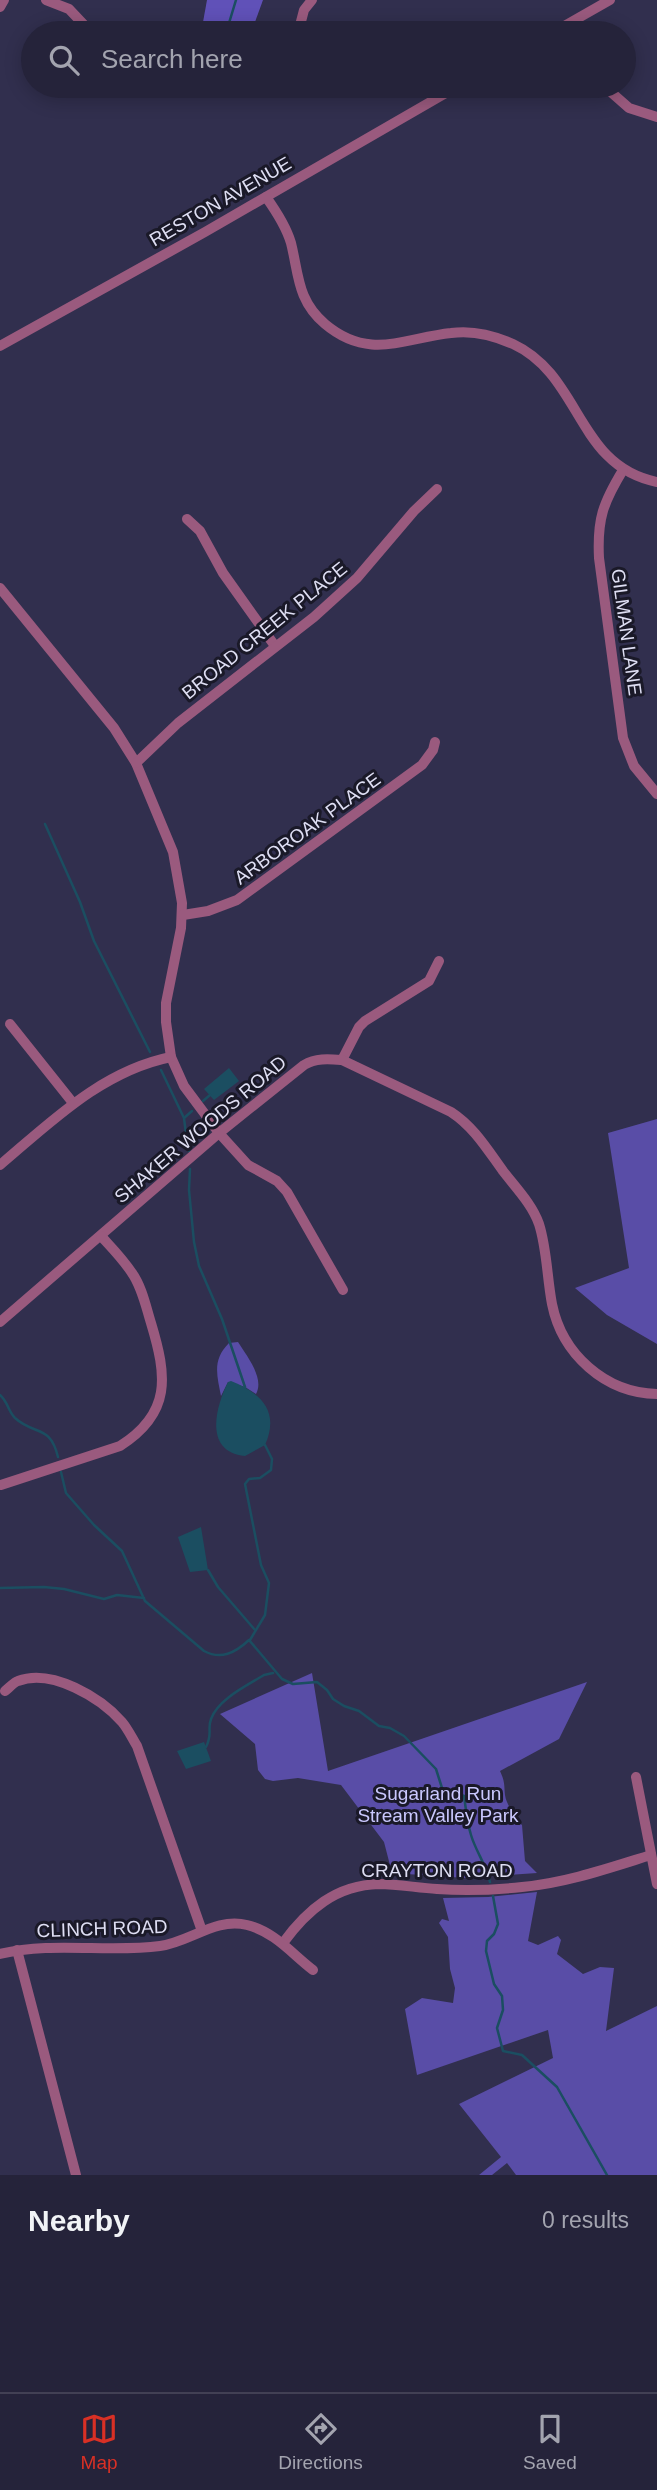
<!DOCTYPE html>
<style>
:root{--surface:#25233a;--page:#312f45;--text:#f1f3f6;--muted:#a3a4af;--line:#424054;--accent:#d93025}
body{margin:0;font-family:Helvetica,sans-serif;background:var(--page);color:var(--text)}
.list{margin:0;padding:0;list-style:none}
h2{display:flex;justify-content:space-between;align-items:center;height:91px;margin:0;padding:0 28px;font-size:30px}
h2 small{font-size:23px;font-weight:400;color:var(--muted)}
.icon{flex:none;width:38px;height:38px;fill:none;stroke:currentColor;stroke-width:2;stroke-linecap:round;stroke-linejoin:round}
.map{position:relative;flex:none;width:657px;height:2175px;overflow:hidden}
.search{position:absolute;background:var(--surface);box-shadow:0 4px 18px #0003;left:21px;right:21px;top:21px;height:77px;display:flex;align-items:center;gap:18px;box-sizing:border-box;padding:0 24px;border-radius:38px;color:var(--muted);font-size:26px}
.sheet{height:217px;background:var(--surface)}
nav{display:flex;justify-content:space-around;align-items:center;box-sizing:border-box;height:98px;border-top:2px solid var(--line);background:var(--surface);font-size:19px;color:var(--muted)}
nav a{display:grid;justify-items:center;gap:4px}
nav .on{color:var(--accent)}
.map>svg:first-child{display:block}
</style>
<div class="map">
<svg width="657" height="2175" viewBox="0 0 657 2175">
<rect width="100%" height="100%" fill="#312f4e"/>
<!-- green -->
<g fill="#594da7">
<path d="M657,1119V1344L607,1315L575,1288L629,1268L608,1133Z"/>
<path d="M238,1342C246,1355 265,1378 256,1394L245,1387L228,1382L221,1396C217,1375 212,1360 229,1343Z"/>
<path d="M312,1673L328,1771L587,1682L559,1739L500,1771C505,1782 504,1784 505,1795C506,1804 513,1810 514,1819L522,1825L525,1861L537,1873L466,1878L392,1873L384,1842L341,1785L298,1778L273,1781L265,1779L258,1770L255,1744L220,1714Z"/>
<path d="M537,1892L528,1941L538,1945L558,1936L561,1940L557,1954L583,1974L600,1967L614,1968L606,2031L657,2006V2175H516L507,2163L492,2175H479L501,2157L459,2104L553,2058L548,2030L417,2075L405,2009L422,1998L453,2003L455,1988L450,1969L448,1937L439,1923L442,1919L449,1921L443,1898L488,1897Z"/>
</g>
<!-- forest -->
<path fill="#6051b8" d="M207,0H263L251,33H201Z"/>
<!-- water -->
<g fill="#1b4e61">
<path d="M229,1068L239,1081L214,1100L204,1089Z"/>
<path d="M231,1381C261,1393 280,1411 265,1445L245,1456C204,1452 215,1408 228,1382Z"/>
<path d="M201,1527L208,1570L190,1572L178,1537Z"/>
<path d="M204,1742L211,1761L186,1769L177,1751Z"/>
</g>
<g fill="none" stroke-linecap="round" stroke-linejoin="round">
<!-- stream -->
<g stroke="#1b4e61" stroke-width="2.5">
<path d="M226,33L236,0"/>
<path d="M45,824L80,902L94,941L150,1052"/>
<path d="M161,1070L184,1118L186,1134"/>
<path d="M203,1101L210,1095"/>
<path d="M184,1118L192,1111"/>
<path d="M187,1141L189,1151"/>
<path d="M190,1169L189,1190L194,1242L199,1266L222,1319L245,1387"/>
<path d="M0,1395C8,1402 8,1411 15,1418C35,1436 50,1424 58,1457"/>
<path d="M61,1472L66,1493L94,1525L122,1551L145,1601L204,1651C221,1660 235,1653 249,1640L282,1679L293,1684L317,1682L327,1690L333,1699L344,1706L359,1711L379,1726L390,1728L404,1736L436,1769L442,1788L464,1796C466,1809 467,1822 471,1835C476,1852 486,1864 490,1882"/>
<path d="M208,1570L218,1587L255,1630"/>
<path d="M0,1588L44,1587L64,1589L104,1599L117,1595L144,1598"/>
<path d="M250,1640L265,1615L269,1583L261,1565L245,1484L249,1479L260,1478L271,1470L272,1459L265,1445"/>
<path d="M206,1747C213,1733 207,1730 211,1719C218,1699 248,1685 264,1675L273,1673"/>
<path d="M493,1896L498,1924L494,1934L487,1941L486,1951L494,1984L502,1996L503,2010L497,2028L503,2051L522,2055L557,2087L607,2175"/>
</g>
<!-- minor -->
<g stroke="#9a5a7e" stroke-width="10">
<path d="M46,0L69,9L86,27"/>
<path d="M0,7L4,0"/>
<path d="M298,33L304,10L312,0"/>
<path d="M552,33L610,0"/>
<path d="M604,86L629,108L657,117"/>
<path d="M266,197C276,211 286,226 291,243C299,275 297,300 325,324C369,361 404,338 451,333C472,330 493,335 513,344C582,376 576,466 657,482"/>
<path d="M0,346L205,232L458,86"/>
<path d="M623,470C603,503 597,519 599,558L623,738L634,766L657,794"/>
<path d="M187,519L200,531L223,573L275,646"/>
<path d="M0,588L114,728L136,763L173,852L182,903L181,928L166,1003V1022L171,1057L184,1086L219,1133L248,1165L277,1181L287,1192L343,1290"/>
<path d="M136,763L178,723L314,617L357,578L414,511L437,489"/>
<path d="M183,915L208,911L237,900L422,765L433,750L435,742"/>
<path d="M10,1024L73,1103"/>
<path d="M342,1060L359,1027L365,1021L429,981L439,961"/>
<path d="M0,1165C52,1121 102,1071 171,1057"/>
<path d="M0,1322L219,1133L304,1065C316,1058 328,1059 342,1060L451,1112C474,1127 487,1149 503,1171C516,1188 532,1204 539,1224C547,1249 547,1278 552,1304C562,1354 605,1393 657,1394"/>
<path d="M1,1485L120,1446C172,1413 167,1376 151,1323C146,1307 142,1287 132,1273C123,1259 112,1248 101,1236"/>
<path d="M5,1691C9,1688 14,1682 18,1681C52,1668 101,1698 122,1722C128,1729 132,1738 137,1746L202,1931"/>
<path d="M636,1777L657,1884"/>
<path d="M283,1943C307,1910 336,1885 379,1884C398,1884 418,1888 437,1889C465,1891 494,1890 522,1887C566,1883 609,1868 651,1855"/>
<path d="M17,1950L76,2175"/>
<path d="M0,1954C53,1941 107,1953 160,1946C190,1942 216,1917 247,1925C275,1932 292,1954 313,1970"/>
</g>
</g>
<g text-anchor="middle" stroke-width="6" stroke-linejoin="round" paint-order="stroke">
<!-- street labels -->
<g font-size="19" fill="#dedef3" stroke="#1a1928">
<text transform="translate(220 201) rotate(-30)" y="7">RESTON AVENUE</text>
<text transform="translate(264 630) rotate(-39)" y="7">BROAD CREEK PLACE</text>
<text transform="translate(627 632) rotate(82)" y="7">GILMAN LANE</text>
<text transform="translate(307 828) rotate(-36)" y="7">ARBOROAK PLACE</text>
<text transform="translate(200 1129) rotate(-40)" y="7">SHAKER WOODS ROAD</text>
<text x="437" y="1877">CRAYTON ROAD</text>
<text transform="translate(102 1928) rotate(-2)" y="7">CLINCH ROAD</text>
</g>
<!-- park labels -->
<g font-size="19" fill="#cac8fe" stroke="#1a1928">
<text x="438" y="1800">Sugarland Run<tspan x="438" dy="22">Stream Valley Park</tspan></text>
</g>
</g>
</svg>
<div class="search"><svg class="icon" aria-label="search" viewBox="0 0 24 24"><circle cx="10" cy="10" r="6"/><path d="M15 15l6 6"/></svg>Search here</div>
</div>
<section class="sheet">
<h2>Nearby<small>0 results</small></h2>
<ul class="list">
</ul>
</section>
<nav>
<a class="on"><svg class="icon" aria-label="map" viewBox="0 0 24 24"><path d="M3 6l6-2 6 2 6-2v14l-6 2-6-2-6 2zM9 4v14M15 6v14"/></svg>Map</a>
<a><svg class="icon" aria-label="directions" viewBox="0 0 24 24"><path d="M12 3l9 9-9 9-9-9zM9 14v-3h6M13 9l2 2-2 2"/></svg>Directions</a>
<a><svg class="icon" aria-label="saved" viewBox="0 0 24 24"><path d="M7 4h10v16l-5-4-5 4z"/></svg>Saved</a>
</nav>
